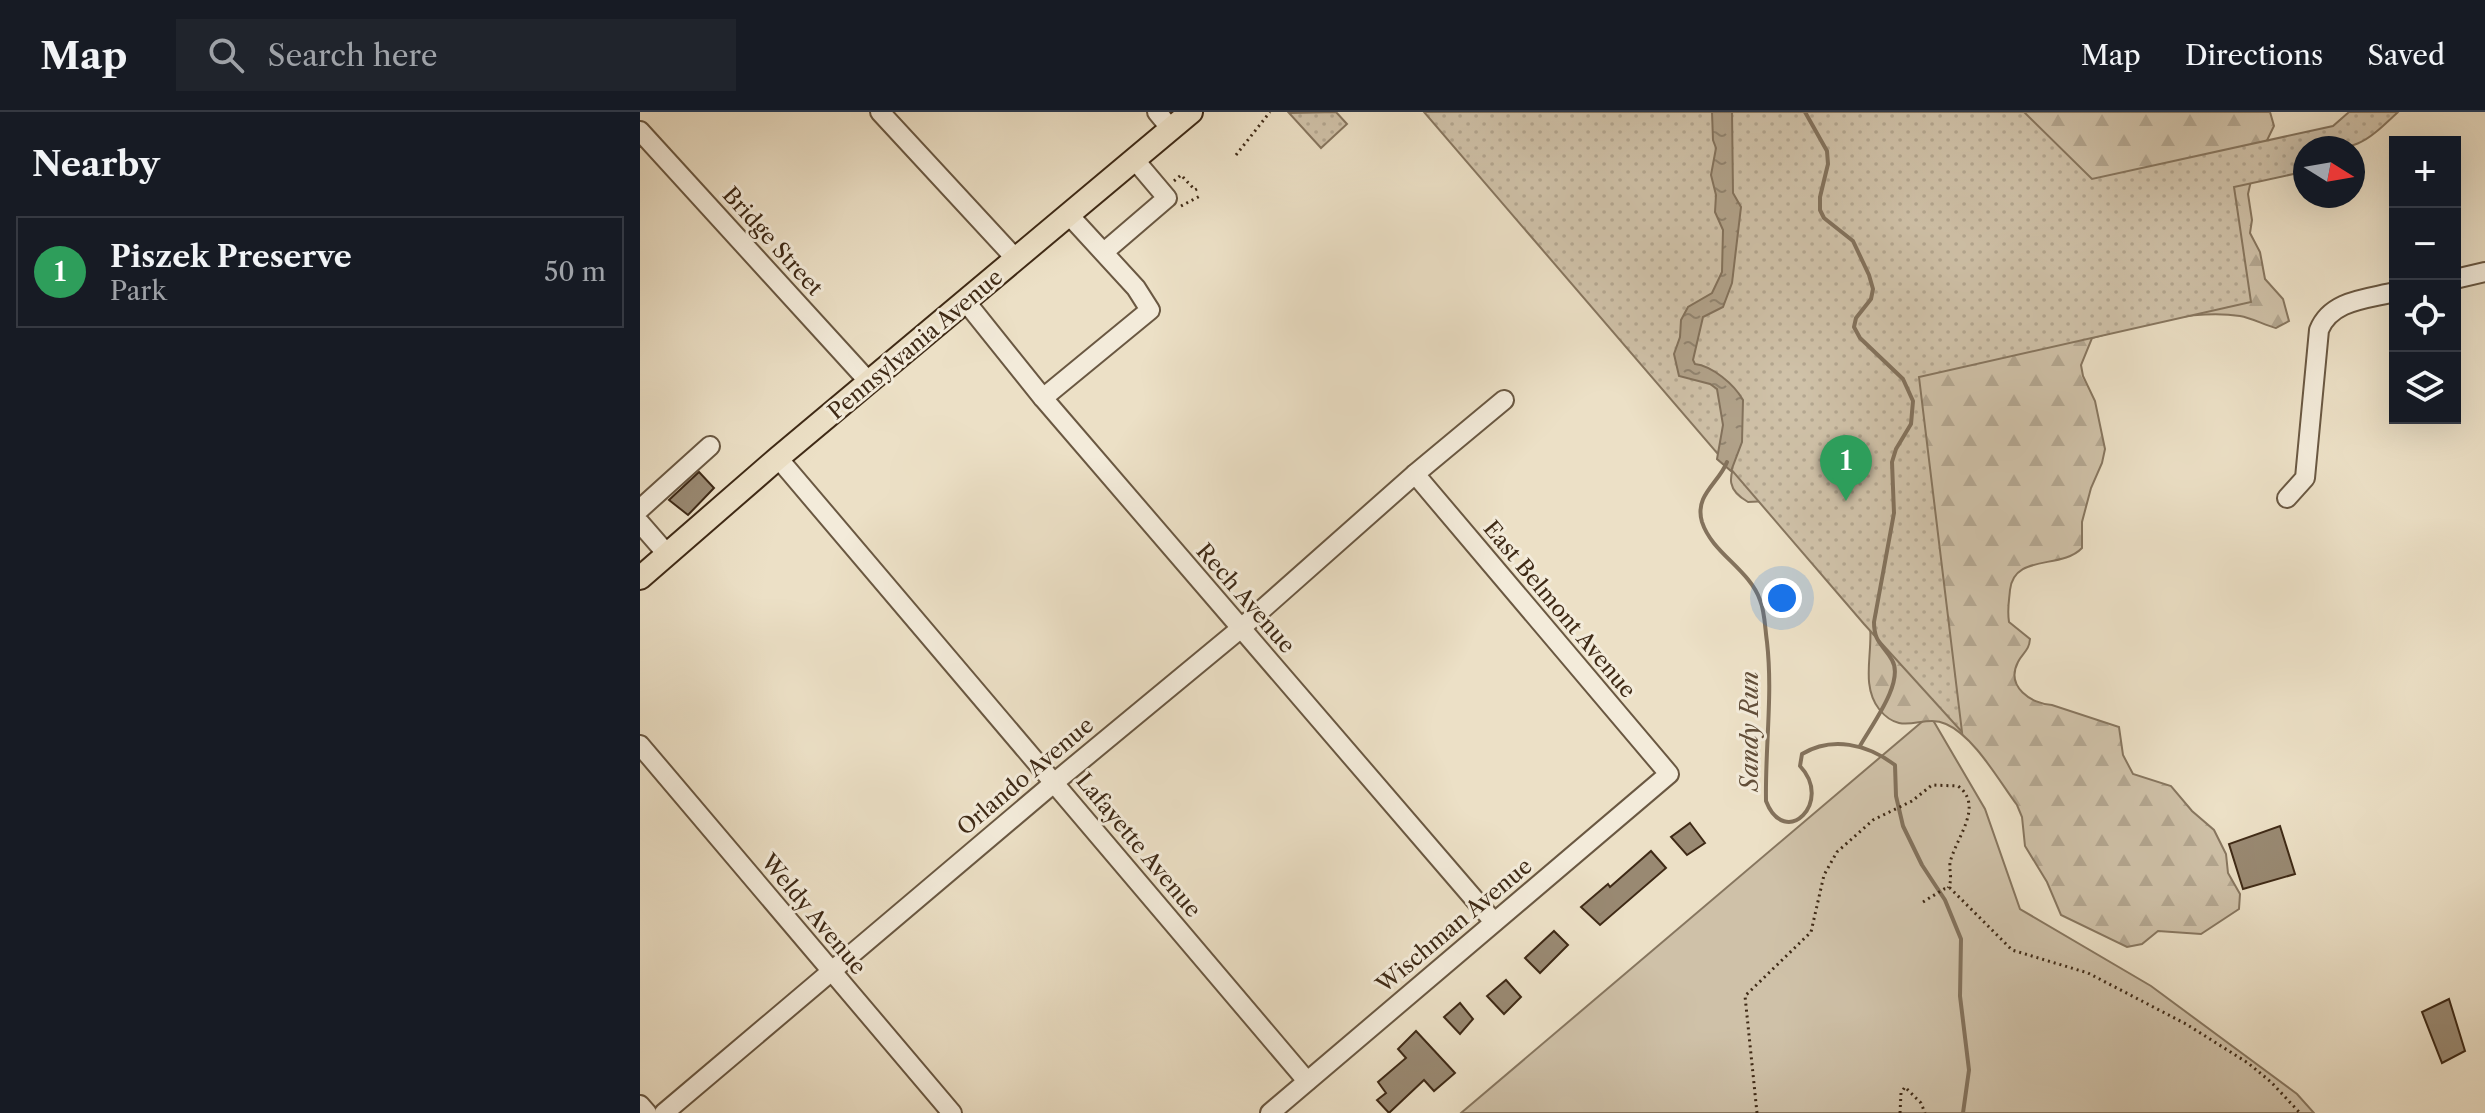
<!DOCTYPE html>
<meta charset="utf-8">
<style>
:root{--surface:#171b24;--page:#20242c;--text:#f1f3f6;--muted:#9ea1a6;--line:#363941;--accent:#ea580c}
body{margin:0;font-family:"Libre Caslon Text",serif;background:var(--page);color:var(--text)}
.controls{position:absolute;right:24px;top:24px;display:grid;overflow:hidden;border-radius:0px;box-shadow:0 8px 32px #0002}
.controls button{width:72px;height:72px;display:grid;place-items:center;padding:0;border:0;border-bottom:2px solid var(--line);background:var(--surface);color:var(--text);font:40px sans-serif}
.compass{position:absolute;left:1653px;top:24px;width:72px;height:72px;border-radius:50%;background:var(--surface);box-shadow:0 8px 32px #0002;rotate:101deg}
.you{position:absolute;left:1142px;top:486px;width:28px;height:28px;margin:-20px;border:6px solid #fff;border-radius:50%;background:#1a73e8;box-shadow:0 0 0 12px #1a73e833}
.badge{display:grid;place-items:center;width:52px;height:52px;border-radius:50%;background:var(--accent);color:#fff;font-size:26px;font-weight:700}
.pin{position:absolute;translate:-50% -66px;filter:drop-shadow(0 2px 4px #0008)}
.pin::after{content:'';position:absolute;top:42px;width:28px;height:24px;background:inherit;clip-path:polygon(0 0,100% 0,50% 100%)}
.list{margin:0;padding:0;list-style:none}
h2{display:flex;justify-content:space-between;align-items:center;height:104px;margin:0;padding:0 32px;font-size:34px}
h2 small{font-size:26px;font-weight:400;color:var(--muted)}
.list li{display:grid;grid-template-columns:52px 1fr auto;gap:24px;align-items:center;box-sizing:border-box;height:112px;margin:0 16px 16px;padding:0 16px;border:2px solid var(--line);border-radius:0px}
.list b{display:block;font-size:30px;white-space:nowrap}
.list p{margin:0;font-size:26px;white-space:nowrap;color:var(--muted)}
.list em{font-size:26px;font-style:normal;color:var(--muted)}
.icon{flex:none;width:44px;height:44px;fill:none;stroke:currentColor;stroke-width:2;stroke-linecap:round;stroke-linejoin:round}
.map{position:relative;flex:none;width:1845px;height:1001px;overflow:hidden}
header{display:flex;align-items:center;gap:48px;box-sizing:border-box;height:112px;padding:0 40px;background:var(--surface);border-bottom:2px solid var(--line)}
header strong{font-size:38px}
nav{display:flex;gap:44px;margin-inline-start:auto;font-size:28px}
.search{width:560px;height:72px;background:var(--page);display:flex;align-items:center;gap:20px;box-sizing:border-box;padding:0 28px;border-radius:0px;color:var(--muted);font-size:30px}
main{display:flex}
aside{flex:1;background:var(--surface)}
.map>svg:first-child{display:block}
</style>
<header>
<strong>Map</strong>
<div class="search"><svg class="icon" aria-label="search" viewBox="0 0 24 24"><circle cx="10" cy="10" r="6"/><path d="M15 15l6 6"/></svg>Search here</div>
<nav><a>Map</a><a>Directions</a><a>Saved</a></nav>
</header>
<main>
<aside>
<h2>Nearby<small></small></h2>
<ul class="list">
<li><span class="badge" style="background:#2e9e5b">1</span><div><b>Piszek Preserve</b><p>Park</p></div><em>50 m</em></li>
</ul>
</aside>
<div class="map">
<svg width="1845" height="1001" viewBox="0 0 1845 1001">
<defs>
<pattern id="forest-firs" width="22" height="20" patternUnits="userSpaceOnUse" patternTransform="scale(2)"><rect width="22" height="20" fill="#cfc1a8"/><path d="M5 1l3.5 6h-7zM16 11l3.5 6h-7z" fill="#b3a690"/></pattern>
<pattern id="park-dots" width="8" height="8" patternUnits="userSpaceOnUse" patternTransform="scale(2)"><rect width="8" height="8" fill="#cfc1a8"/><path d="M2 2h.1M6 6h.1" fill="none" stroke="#b3a690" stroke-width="1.8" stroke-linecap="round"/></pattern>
<pattern id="water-ripples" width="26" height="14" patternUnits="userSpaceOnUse" patternTransform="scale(2)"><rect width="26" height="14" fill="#b1a28a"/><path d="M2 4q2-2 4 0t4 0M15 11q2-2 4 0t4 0" fill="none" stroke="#918470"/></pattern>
</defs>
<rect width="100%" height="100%" fill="#ece0c6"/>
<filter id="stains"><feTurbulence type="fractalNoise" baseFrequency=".0025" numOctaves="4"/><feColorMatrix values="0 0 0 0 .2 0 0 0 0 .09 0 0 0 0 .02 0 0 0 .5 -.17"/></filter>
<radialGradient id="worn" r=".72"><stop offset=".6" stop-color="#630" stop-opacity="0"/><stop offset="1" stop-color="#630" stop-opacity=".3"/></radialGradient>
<!-- grass -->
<path fill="#cfc1a8" stroke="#87765f" stroke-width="2" d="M1290,603L1345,697L1380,797L1511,874L1657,982L1674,1001H821Z"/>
<!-- forest -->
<path fill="url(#forest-firs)" stroke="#87765f" stroke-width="2" d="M1202,0H1630L1634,14L1614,55L1608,82L1612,108L1610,121L1620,140L1625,167L1643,187L1649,209L1636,216C1624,213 1612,206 1600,204C1552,197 1499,213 1452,226L1441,253L1443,264L1455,289L1465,337L1462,351L1451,376L1442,410V436C1421,458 1374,441 1370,478C1369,490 1367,497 1369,510L1390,527C1389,539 1383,540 1378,550C1365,575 1392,592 1412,593L1479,615L1483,643L1493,662L1531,674L1552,699L1574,718L1586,742L1588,761L1600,782L1599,797L1561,822L1518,819L1502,832L1487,835L1421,803L1407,770L1385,734L1382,705L1377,693C1359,669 1334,624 1306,612C1282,601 1262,626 1239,597C1217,568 1239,530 1226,497C1222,487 1210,478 1203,470C1178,443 1153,416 1129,389L1108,390C1087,378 1088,366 1097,346Z"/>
<!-- park -->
<g fill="url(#park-dots)" stroke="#87765f" stroke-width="2">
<path d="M696,0L707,12L681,36L649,1Z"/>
<path d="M784,0H1384L1452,67L1693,14L1709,0H1758C1719,37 1718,36 1665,36V57L1658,61L1594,75L1611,190L1279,265L1322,620L1224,512Z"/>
</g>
<!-- water -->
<path fill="url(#water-ripples)" stroke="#83725c" stroke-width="2" d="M1072,0H1092L1093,81L1101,95L1092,171L1083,195L1063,205L1053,248L1055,252C1072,254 1094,272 1103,288L1102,330L1091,359L1077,347L1083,313L1077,277L1070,272L1039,264L1034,242L1040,225L1041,208L1048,195L1072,181L1082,160L1083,118L1075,100L1076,83L1071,63L1076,36L1073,28Z"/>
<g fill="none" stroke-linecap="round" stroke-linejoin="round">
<!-- stream -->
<g stroke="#83725c" stroke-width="4">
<path d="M1165,0L1187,39L1188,52L1180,85V98L1184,106L1213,129L1229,163L1233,177L1231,187L1216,206L1214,215L1220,226L1263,267L1273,289L1271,312L1256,337L1252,350L1254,401L1234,510C1234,531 1243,532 1252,548C1265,570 1231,614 1220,634"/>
<path d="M1087,350C1079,371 1054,383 1062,410C1072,441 1109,457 1120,488C1125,500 1125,517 1127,530C1133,583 1125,635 1126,689C1145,738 1194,690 1160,654L1162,642C1192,624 1227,632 1255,653L1256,684L1263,714L1282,753L1305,788L1321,827L1320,884L1329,958L1323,1001"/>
</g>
</g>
<!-- building -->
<g fill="#998972" stroke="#3f2a16" stroke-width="2">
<path d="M59,360L74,376L48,403L29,388Z"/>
<path d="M1050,711L1065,731L1047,743L1031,725Z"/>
<path d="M1640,714L1655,762L1603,777L1589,732Z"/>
<path d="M1011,739L1026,756L960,813L941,795L968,772L970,775Z"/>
<path d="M914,819L928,833L900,861L885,846Z"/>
<path d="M866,868L881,885L864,902L847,884Z"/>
<path d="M1809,887L1825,939L1802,951L1782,900Z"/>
<path d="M820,891L833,907L820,922L804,905Z"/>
<path d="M776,919L815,961L794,979L784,968L749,1001L737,988L746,981L738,970L766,946L758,937Z"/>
</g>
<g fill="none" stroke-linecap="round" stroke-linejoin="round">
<!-- minor casing -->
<g stroke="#6a5842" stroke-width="22">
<g id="minor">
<path d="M240,0L376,147"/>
<path d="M517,0L531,17"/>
<path d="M0,19L230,271"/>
<path d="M464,140L527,86L494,47"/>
<path d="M1815,167L1845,160"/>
<path d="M326,190L403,286L854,810"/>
<path d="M403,286L510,198L496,176L429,103"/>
<path d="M138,346L667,969"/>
<path d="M1647,386L1665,366L1679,218C1691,188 1727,187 1755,180"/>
<path d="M0,397L70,334"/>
<path d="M0,411L27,442"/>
<path d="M0,633L312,1001"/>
<path d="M0,993L7,1001"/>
<path d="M24,1001L415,670L600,517L775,362L864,288"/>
<path d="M630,1001L1029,662L775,362"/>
</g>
</g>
<!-- major casing -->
<g stroke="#3f2a16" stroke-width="26">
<path id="major" d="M0,466L138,346L551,0"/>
</g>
<!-- path -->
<g stroke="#3f2a16" stroke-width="3" stroke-dasharray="2 4" stroke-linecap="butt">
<path d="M596,43L630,0"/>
<path d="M534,69L541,63L555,78L557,77"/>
<path d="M541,94L562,83"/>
<path d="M1283,790L1304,777L1310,776L1372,838L1448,861L1546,912L1608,951L1631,970L1660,1001"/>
<path d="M1117,1001L1105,884L1171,820L1184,763L1197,740L1233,708L1272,689L1292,673L1318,674C1345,694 1315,727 1310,751C1309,760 1313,767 1308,776"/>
<path d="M1260,1001L1261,981L1265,975L1281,991L1285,1001"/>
</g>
<!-- minor -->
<use href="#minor" stroke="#f3ebda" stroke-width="18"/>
<!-- major -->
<use href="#major" stroke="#ece0c6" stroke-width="22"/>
</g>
<g text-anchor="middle" stroke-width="6" stroke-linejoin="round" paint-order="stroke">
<!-- street labels -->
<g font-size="22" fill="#3f2a16" stroke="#f3ebda">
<text transform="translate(133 129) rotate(48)" y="8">Bridge Street</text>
<text transform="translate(275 232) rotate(-40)" y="8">Pennsylvania Avenue</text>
<text transform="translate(606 486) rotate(49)" y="8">Rech Avenue</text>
<text transform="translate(920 497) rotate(50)" y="8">East Belmont Avenue</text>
<text transform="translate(385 664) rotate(-40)" y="8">Orlando Avenue</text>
<text transform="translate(499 733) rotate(50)" y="8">Lafayette Avenue</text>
<text transform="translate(174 802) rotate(50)" y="8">Weldy Avenue</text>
<text transform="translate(814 813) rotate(-40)" y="8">Wischman Avenue</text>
</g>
<!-- water labels -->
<g font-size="24" font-style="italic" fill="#614e39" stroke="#f3ebda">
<text transform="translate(1110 619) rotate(-90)" y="8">Sandy Run</text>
</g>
</g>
<rect width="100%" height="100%" filter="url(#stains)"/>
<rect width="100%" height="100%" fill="url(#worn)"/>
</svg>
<div class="controls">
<button>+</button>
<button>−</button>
<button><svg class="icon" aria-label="locate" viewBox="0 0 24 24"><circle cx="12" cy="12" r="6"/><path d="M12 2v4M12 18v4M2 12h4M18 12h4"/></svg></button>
<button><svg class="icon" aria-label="layers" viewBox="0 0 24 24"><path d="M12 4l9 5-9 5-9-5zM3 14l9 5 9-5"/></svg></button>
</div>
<svg class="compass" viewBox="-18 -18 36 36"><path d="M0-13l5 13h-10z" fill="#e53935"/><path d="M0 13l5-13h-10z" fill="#9ea1a6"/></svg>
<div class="you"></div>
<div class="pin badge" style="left:1206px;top:389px;background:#2e9e5b">1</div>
</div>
</main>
